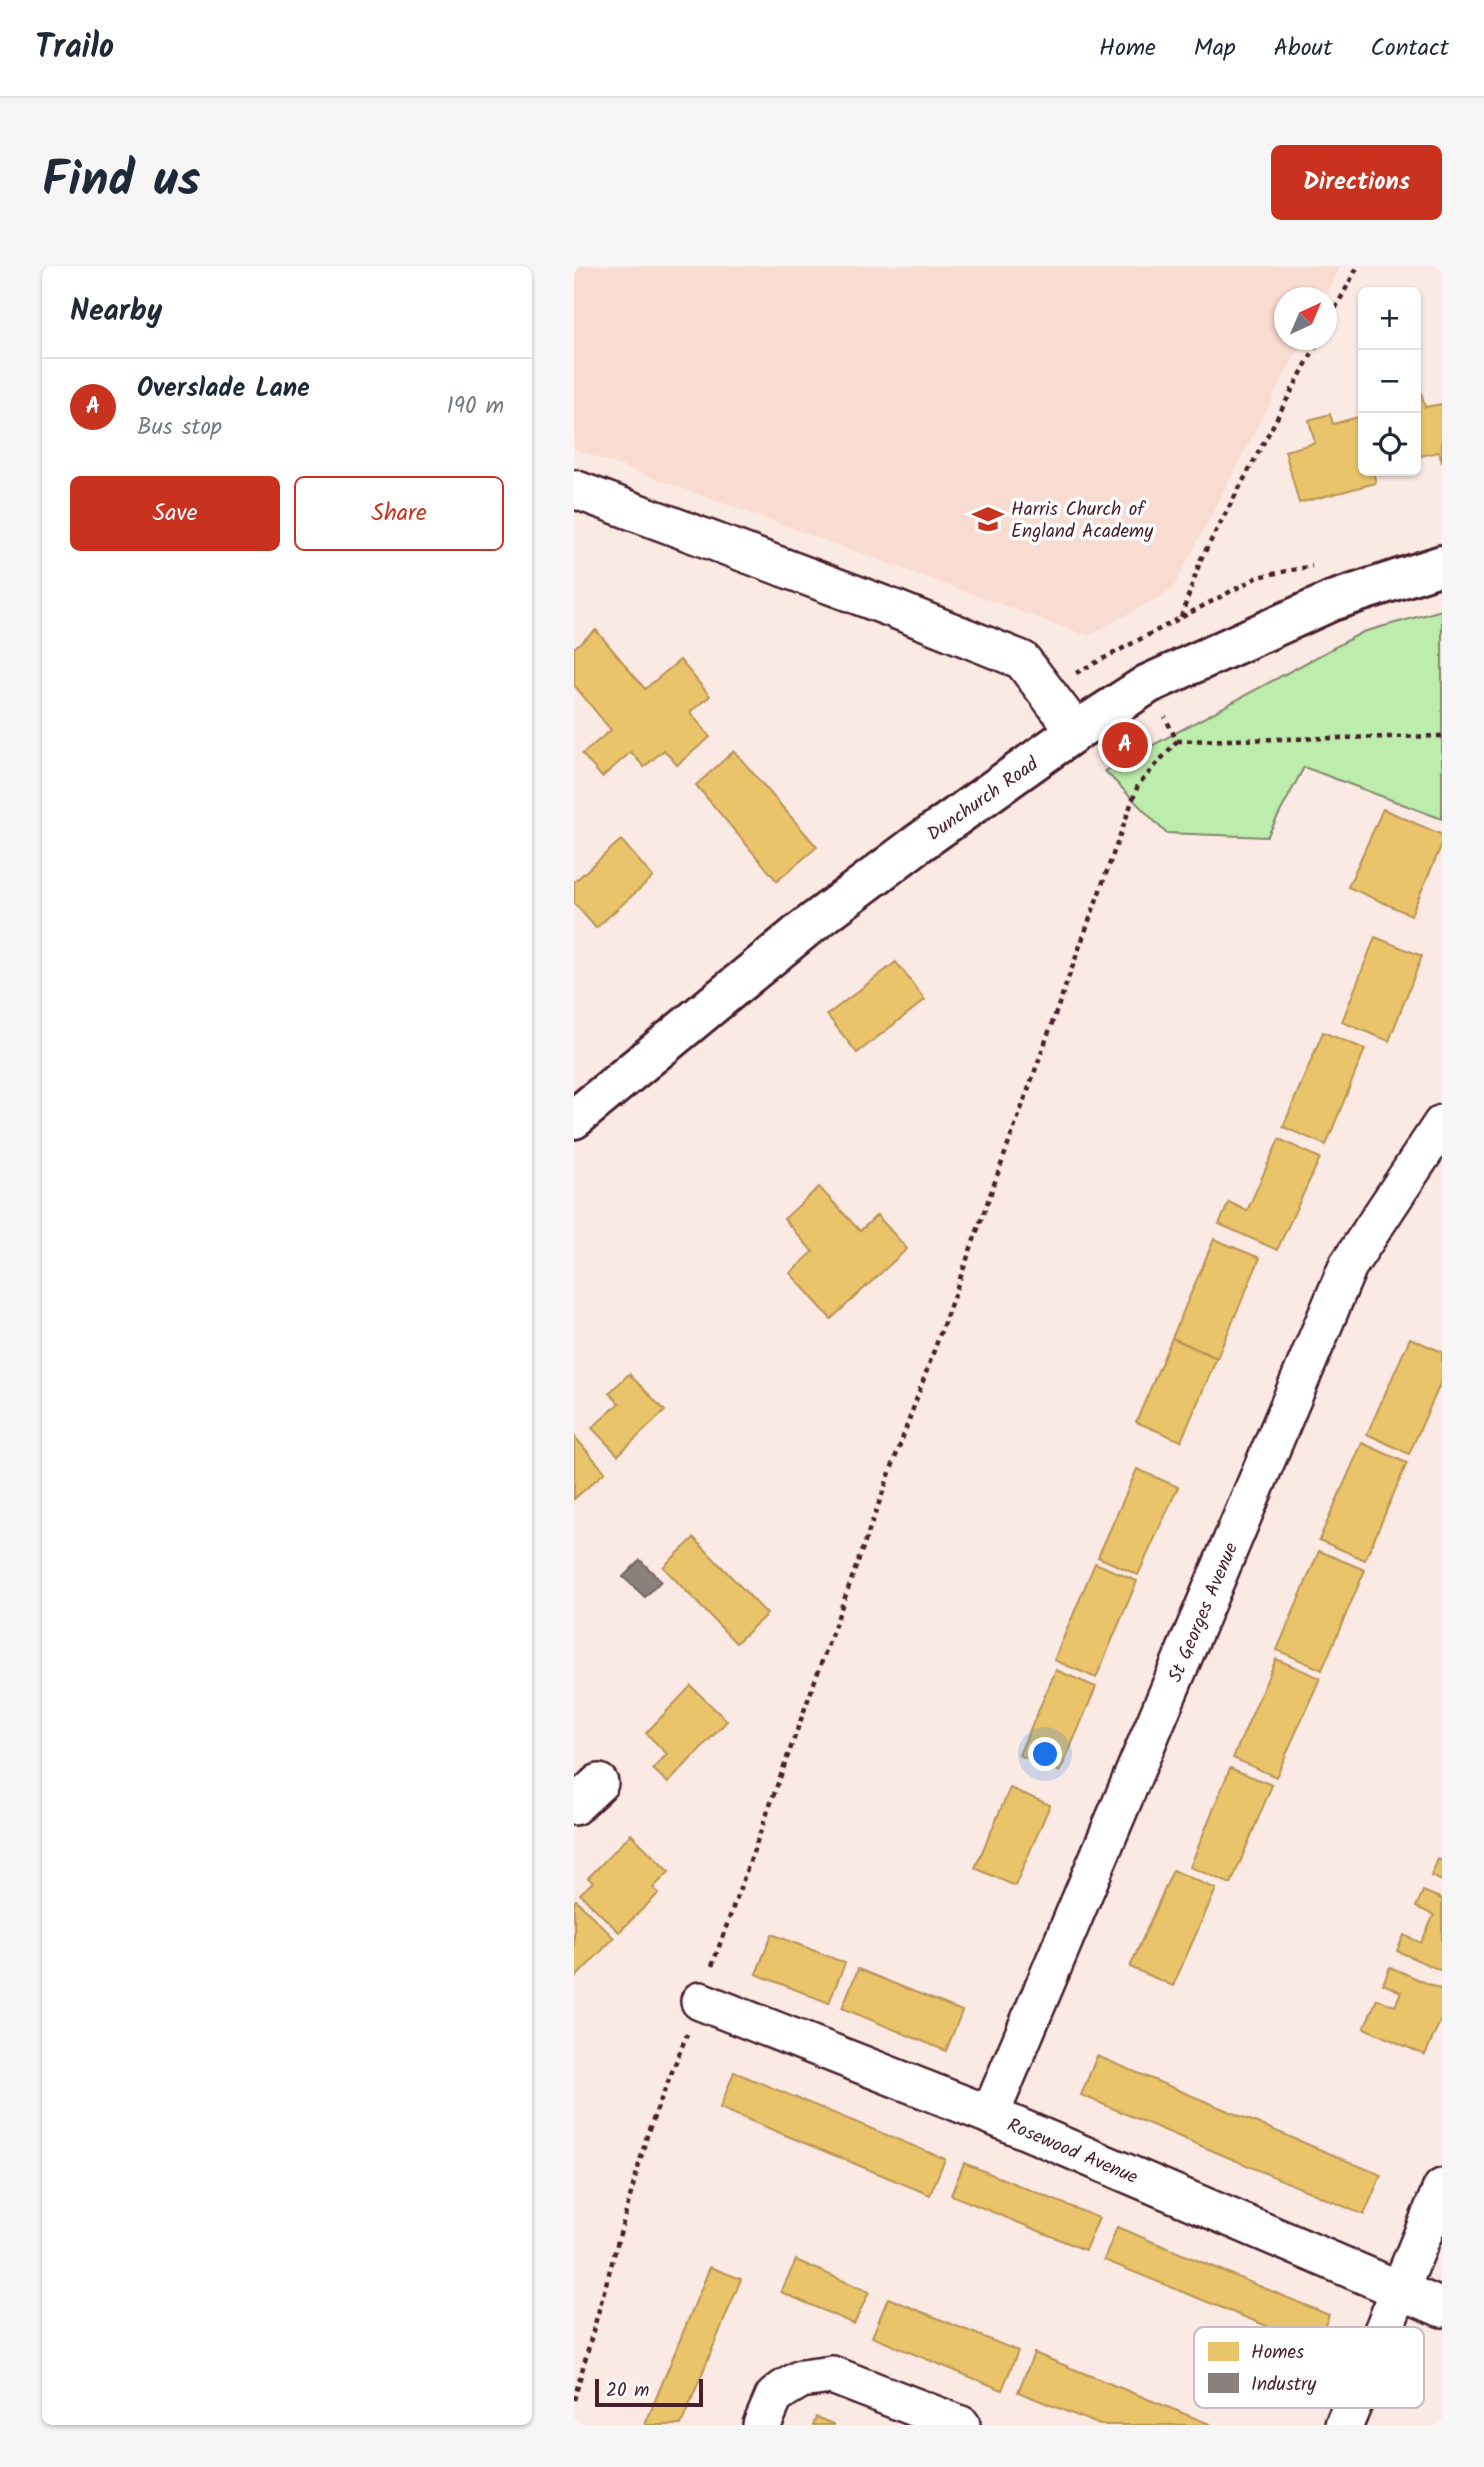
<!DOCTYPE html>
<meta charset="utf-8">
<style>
:root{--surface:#fff;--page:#f6f6f7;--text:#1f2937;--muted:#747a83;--line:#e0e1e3;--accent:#c8321e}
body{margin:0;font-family:Kalam,sans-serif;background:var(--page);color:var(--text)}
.controls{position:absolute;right:21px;top:21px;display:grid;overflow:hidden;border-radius:10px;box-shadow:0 2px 5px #0004}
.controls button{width:63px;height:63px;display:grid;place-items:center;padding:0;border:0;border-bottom:2px solid var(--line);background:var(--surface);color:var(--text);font:35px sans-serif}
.compass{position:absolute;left:700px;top:21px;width:63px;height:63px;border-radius:50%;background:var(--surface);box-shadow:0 2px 5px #0004;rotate:44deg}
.scale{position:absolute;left:21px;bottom:18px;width:108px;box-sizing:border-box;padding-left:7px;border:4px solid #4a1f2b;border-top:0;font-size:19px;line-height:24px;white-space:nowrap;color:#4a1f2b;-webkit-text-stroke:5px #fff;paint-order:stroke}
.you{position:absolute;left:472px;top:1489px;width:24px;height:24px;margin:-18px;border:5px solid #fff;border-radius:50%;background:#1a73e8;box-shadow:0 0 0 10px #1a73e833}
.badge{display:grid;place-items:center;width:46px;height:46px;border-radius:50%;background:var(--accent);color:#fff;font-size:23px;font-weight:700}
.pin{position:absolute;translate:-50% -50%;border:4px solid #fff;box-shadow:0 2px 7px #0006}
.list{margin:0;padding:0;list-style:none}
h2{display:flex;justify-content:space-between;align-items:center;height:91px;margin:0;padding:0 28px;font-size:30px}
h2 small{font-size:23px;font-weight:400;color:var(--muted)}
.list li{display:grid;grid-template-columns:46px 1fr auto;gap:21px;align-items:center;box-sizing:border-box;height:98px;padding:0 28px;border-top:2px solid var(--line)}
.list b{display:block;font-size:26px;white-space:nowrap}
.list p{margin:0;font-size:23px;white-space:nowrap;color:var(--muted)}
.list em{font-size:23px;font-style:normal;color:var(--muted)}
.actions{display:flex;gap:14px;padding:21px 28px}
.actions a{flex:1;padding:16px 0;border:2px solid var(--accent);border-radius:10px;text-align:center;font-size:24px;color:var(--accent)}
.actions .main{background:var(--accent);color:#fff}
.icon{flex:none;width:38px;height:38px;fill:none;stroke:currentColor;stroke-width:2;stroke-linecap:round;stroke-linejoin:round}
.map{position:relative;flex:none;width:868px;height:2159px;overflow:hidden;border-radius:10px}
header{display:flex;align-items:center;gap:42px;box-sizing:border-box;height:98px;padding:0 35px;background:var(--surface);border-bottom:2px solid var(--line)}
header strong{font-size:33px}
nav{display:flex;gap:38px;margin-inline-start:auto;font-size:24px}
.intro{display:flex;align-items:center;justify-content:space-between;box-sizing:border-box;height:168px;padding:0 42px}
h1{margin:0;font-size:49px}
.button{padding:18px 32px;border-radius:10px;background:var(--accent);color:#fff;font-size:24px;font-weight:700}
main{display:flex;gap:42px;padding:0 42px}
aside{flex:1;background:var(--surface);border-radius:10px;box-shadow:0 2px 5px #0004}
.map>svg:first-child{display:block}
</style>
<header>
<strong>Trailo</strong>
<nav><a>Home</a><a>Map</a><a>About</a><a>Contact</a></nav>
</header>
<div class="intro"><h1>Find us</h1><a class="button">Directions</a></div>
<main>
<aside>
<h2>Nearby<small></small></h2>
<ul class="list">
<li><span class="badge">A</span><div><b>Overslade Lane</b><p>Bus stop</p></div><em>190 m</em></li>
</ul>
<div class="actions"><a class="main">Save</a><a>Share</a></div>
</aside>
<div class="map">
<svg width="868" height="2159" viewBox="0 0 868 2159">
<rect width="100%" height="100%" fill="#fbeae4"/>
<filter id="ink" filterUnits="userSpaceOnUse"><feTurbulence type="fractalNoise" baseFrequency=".0143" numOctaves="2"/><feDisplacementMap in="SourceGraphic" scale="14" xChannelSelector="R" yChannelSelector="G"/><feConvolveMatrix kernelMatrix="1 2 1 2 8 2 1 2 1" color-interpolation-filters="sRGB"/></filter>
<g filter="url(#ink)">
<!-- built -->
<path fill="#f8dbd1" d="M0,0H767L751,31L710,32V74H729L598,324L514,370L0,183Z"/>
<!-- green -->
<path fill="#bcedac" stroke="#83866c" stroke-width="2" d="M868,344V553L730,501L693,571L592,567L531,505L789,366Z"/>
<!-- homes -->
<g fill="#e9c46a" stroke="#b99257" stroke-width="2">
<path d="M844,115L851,141L868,138V197L865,186L842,191V116Z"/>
<path d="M756,148L759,158L784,151L789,169V205H799L802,217L725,237L711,185L741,177L735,154Z"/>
<path d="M22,364L71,423L106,394L136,430L116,446L136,471L103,499L90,484L70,501L57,486L28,511L8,488L37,464L0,419V382Z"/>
<path d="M160,485L243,581L203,615L122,519Z"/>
<path d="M809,543L868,569V578L837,649L774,621Z"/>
<path d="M47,574L79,611L22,662L0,637V616Z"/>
<path d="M801,671L848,690L815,775L768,756Z"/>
<path d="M322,696L351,734L283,787L253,749Z"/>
<path d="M749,766L791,783L752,879L709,861Z"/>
<path d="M705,873L746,892L703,984L645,958L655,936L673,945Z"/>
<path d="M245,921L286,965L303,949L333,983L257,1053L216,1007L239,986L210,953Z"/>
<path d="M640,973L686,992L643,1092L598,1072Z"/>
<path d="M598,1072L643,1092L607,1175L562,1156Z"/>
<path d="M836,1072L868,1086V1114L835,1188L793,1168Z"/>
<path d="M55,1108L91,1145L44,1189L18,1162L45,1137L35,1127Z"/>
<path d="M0,1170L31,1206L0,1233Z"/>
<path d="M788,1177L833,1197L791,1294L745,1274Z"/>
<path d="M563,1203L604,1221L564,1309L524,1291Z"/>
<path d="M120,1272L193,1348L162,1377L89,1301Z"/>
<path d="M745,1285L791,1304L748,1404L703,1384Z"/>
<path d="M521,1297L563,1315L522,1412L480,1394Z"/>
<path d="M702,1393L746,1412L702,1511L659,1492Z"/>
<path d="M482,1404L522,1421L486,1506L445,1489Z"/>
<path d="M117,1420L153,1455L94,1517L79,1503L93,1488L72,1467Z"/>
<path d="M656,1502L698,1519L657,1618L616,1601Z"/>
<path d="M436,1522L476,1539L441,1620L401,1602Z"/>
<path d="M57,1568L95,1606L79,1622L85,1627L45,1666L6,1628L19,1616L14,1612Z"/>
<path d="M864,1593L868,1595V1615L857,1610Z"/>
<path d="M599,1604L642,1623L599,1720L556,1701Z"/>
<path d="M849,1625L868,1633V1705L823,1685L830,1669L847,1677L860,1649L842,1641Z"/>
<path d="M2,1634L40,1672L0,1713V1636Z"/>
<path d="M198,1668L271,1697L255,1737L182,1708Z"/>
<path d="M816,1701L868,1724V1751L851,1789L790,1762L803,1733L821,1740L827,1726L809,1718Z"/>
<path d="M284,1703L388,1745L372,1785L268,1742Z"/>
<path d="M523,1790L807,1909L790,1949L507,1829Z"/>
<path d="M160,1806L371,1893L356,1929L146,1842Z"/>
<path d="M390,1897L525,1952L511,1984L377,1929Z"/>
<path d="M543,1961L755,2049L742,2080L530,1994Z"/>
<path d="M222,1994L295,2026L280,2058L207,2026Z"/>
<path d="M136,2001L167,2013L107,2159H71Z"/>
<path d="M314,2032L444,2085L428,2124L298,2071Z"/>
<path d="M460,2087L638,2159H526L444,2126Z"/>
<path d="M242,2151L261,2159H239Z"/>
</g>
<!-- industry -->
<path fill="#8a817c" stroke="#776464" stroke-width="2" d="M66,1294L87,1315L71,1331L49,1311Z"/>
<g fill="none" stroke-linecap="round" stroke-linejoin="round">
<!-- street casing -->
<g stroke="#4a1f2b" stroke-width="42">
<g id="street">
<path d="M0,223L323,344L448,394L502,465"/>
<path d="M0,1540L25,1517"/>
<path d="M126,1735L416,1849L868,2042"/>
<path d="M416,1849L774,1000L868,858"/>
<path d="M188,2159L200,2131L210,2123L227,2113L258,2109L387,2159"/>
<path d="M770,2159L868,1922"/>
</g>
</g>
<!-- highway casing -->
<g stroke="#4a1f2b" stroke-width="44">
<path id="highway" d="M0,853L228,665L342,579L502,465L574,418L758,335L868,299"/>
</g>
<!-- path -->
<g stroke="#4a1f2b" stroke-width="4.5" stroke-dasharray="5 5" stroke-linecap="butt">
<path d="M752,60L784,0"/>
<path d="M607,351L627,293L745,74"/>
<path d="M502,407L684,311L738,300"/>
<path d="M603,475L868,470"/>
<path d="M138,1700L564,519L603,475L591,451"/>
<path d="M0,2134L74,1866L113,1768"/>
</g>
<!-- street -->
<use href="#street" stroke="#fff" stroke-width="37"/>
<!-- highway -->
<use href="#highway" stroke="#fff" stroke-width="38"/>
</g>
</g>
<!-- icons -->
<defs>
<g id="school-bare" transform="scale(2.415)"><path d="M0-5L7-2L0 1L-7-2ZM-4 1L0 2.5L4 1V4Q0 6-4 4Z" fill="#c8321e" stroke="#fff" stroke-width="2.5" paint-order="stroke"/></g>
</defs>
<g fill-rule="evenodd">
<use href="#school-bare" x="414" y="253"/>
</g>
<g text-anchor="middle" stroke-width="7" stroke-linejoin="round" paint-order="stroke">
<!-- poi labels -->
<g font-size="19" fill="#4a1f2b" stroke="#fff" text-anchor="start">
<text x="437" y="249">Harris Church of<tspan x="437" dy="22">England Academy</tspan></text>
</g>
<!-- street labels -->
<g font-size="19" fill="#4a1f2b" stroke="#fff">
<text transform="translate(408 532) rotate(-35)" y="7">Dunchurch Road</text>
<text transform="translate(628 1346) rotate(-67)" y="7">St Georges Avenue</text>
<text transform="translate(499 1884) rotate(23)" y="7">Rosewood Avenue</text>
</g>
</g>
<!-- legend -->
<rect x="620" y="2061" width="230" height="81" rx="10" fill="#fff" stroke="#c9bcbf" stroke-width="2"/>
<rect x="634" y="2076" width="31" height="19" fill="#e9c46a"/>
<rect x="634" y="2107" width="31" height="20" fill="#8a817c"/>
<g font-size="19" fill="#4a1f2b">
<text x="677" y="2092">Homes</text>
<text x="677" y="2124">Industry</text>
</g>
</svg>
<div class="controls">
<button>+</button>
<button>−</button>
<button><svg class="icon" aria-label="locate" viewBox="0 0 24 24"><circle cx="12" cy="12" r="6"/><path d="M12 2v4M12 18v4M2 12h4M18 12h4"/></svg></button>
</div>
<svg class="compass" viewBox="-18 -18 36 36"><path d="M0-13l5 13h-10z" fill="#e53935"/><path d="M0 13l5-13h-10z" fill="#747a83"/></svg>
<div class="scale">20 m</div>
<div class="you"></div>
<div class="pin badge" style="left:551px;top:479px">A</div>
</div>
</main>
